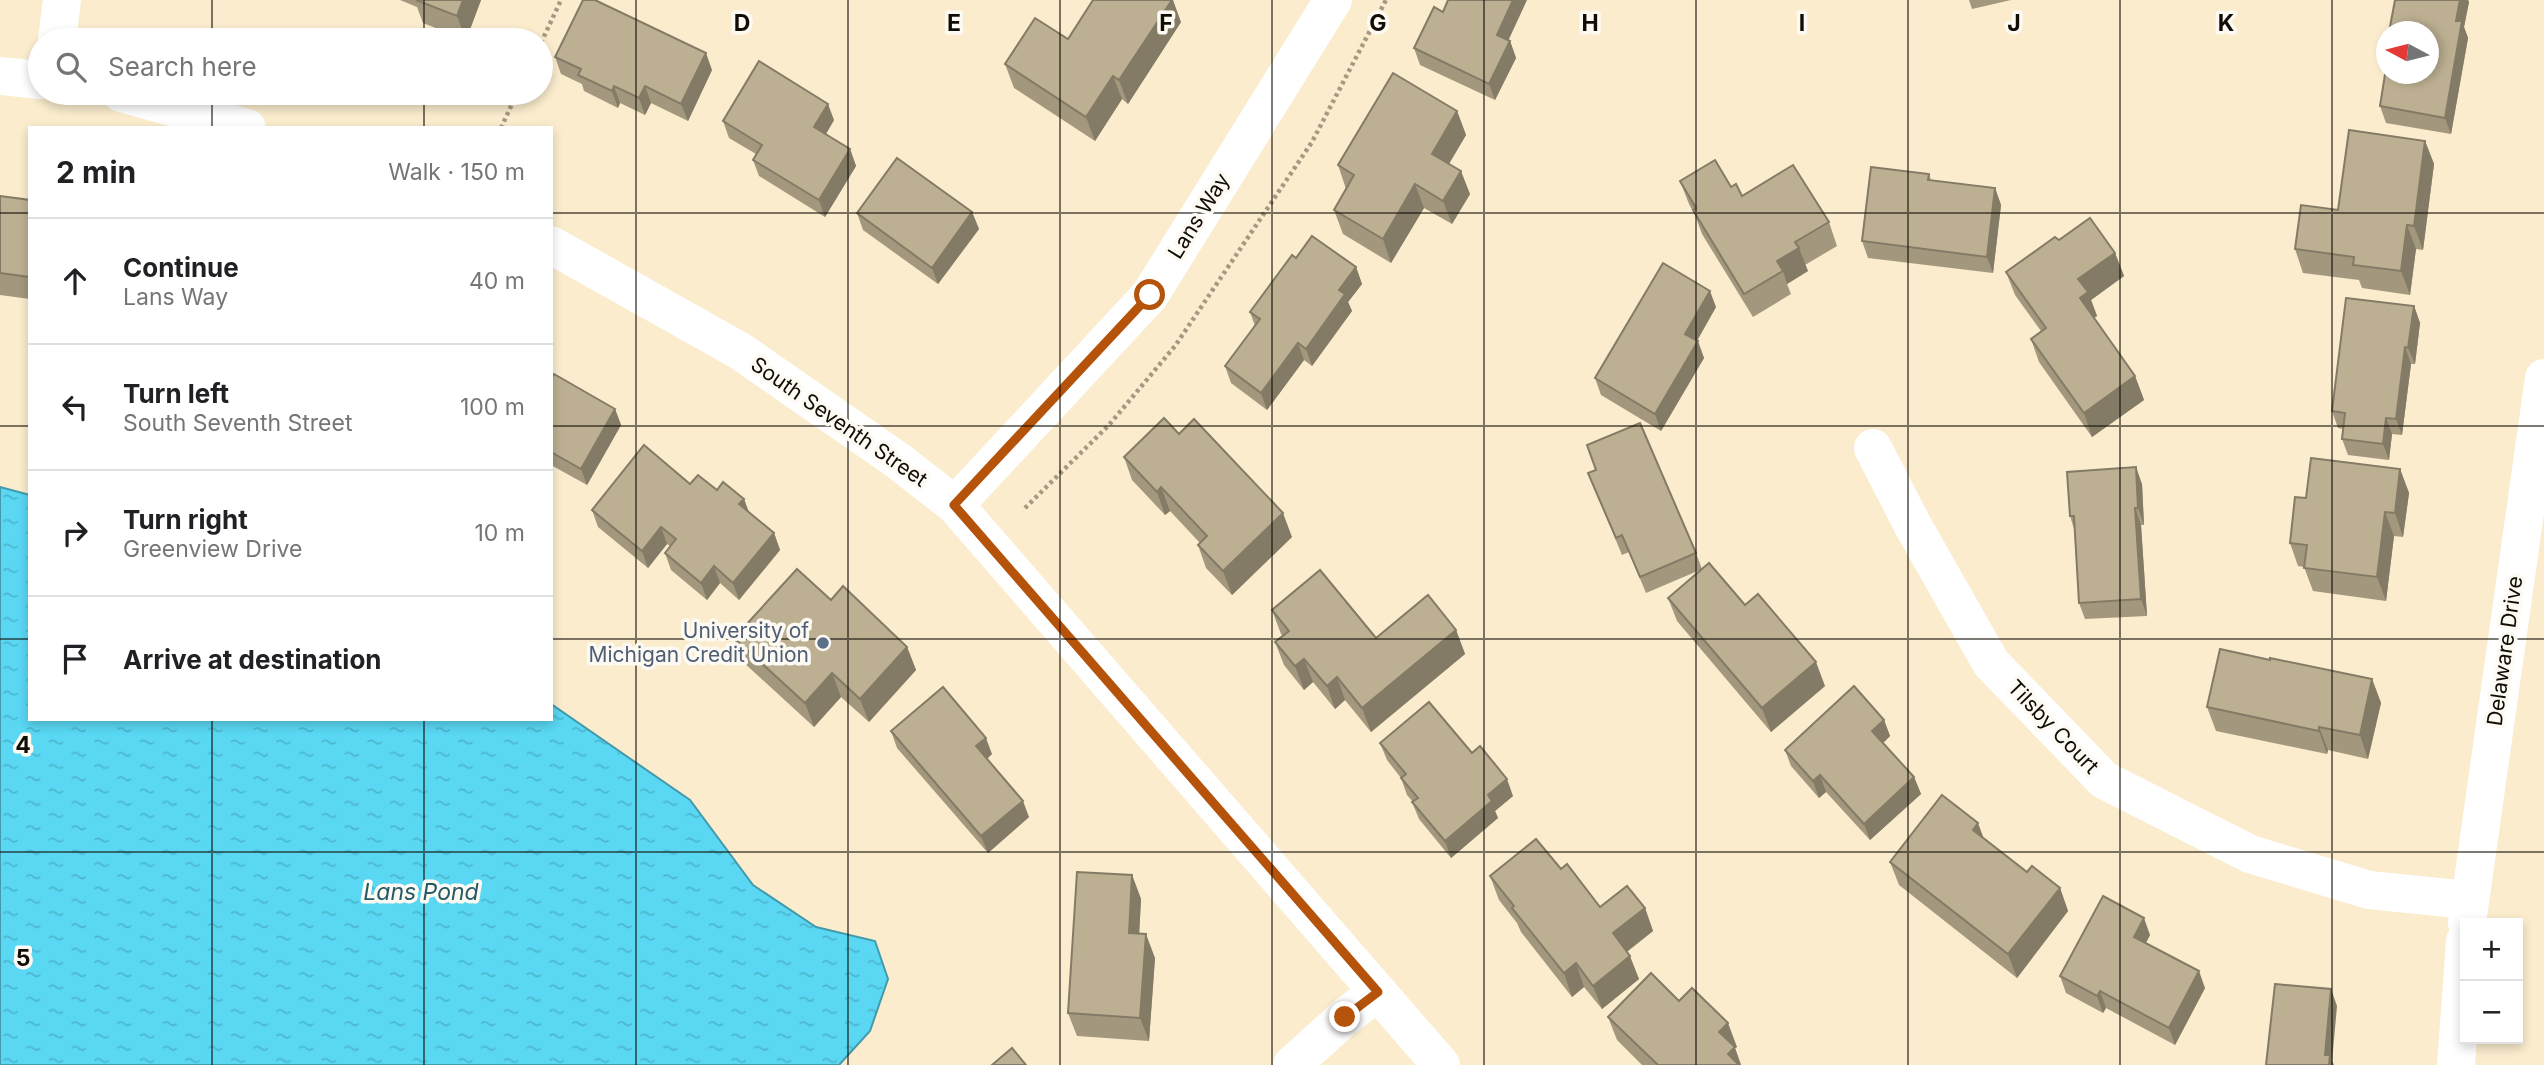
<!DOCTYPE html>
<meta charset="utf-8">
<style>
:root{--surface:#fff;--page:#f6f6f6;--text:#202124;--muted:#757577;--line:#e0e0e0}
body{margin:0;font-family:Inter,sans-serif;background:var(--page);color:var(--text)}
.controls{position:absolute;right:21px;bottom:21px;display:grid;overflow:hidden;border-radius:0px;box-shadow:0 4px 10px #0003}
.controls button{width:63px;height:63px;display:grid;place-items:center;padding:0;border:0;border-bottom:2px solid var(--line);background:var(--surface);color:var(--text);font:35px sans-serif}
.compass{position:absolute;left:2376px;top:21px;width:63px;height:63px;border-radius:50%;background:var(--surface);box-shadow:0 4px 10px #0003;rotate:277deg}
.stop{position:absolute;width:21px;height:21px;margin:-16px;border:5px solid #b45309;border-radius:50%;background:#fff}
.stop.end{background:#b45309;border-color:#fff;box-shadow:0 2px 7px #0008}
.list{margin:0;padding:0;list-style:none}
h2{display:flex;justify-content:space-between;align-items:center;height:91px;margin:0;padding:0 28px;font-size:30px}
h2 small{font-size:23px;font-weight:400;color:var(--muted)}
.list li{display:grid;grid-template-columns:46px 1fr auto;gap:21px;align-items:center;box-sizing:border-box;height:126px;padding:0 28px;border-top:2px solid var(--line)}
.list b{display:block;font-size:26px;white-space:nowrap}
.list p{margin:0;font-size:23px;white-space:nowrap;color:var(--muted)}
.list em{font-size:23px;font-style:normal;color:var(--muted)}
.icon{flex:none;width:38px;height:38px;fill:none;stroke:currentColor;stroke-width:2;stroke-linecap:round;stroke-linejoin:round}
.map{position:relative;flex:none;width:2544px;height:1065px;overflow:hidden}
.search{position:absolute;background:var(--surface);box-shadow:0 4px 10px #0003;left:28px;top:28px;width:525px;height:77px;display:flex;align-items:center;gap:18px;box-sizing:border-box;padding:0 24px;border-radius:38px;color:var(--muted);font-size:26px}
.panel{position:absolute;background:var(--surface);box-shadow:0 4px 10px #0003;left:28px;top:126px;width:525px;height:595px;border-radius:0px}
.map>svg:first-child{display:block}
</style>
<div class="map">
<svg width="2544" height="1065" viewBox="0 0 2544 1065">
<defs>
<pattern id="water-ripples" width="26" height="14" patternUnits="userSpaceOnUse" patternTransform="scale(1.75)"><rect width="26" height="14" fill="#59d7f3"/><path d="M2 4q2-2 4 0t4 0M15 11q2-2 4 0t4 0" fill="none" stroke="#4cb7cf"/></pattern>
</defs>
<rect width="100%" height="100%" fill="#faeccd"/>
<!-- water -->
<path fill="url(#water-ripples)" stroke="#439aab" stroke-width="2" d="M0,487L30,495V719H551V704L690,800L753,885L816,927L875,941L888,979L870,1031L839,1065H0Z"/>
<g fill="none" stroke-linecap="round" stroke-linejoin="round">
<!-- path -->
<g stroke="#a49982" stroke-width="4.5" stroke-dasharray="3.5 3.5" stroke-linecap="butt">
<path d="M541,43L561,0"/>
<path d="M501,128L517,93"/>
<path d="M1025,508L1109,425L1175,346L1312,142L1386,0"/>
</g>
<!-- street -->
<g stroke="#fff" stroke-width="38">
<path d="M57,40L62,0"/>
<path d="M0,76L40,80"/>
<path d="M121,93L247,128"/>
<path d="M551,245L740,351L897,460L955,505L1441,1065"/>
<path d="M1873,448L1912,524L1991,663L2104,780L2250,854L2369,890L2468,900"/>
<path d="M955,505L1150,295L1333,0"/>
<path d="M2467,923L2544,378"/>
<path d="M1292,1065L1345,1017L1378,992"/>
<path d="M2456,1065L2465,941"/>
</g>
</g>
<!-- wall -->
<g fill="#a3977e">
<path d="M400,0H481L466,40L423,23L417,7Z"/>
<path d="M1969,0H2011L1972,9Z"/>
<path d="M2395,0H2468L2469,2L2464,27L2468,38L2451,134L2386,123L2380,106L2386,71L2384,63L2386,47V74Z"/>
<path d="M1181,22L1128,104L1122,99L1095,141L1014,88L1005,64L1068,39Z"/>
<path d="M1508,40L1510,41L1516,58L1495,100L1420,65L1414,48Z"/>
<path d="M555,57L712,70L688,121L651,103L645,115L620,103L618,108L584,91L582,84L561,74Z"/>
<path d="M1457,111L1466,135L1449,164L1470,194L1452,224L1424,208L1391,263L1343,234L1334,210L1346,189L1338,165Z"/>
<path d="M834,120L826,134L850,149L856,166L825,217L759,176L753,160L756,154L729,138L723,121Z"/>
<path d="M2425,141L2434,164L2423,250L2416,249L2410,295L2362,288L2359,280L2303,273L2295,249L2338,210Z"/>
<path d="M1929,174L1931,180L1995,188L2001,205L1993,273L1868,258L1862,241Z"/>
<path d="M1680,181L1731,187L1742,196L1829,222L1837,246L1805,265L1808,271L1787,284L1791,294L1753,317L1702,234L1695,215L1689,204Z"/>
<path d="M0,196L30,200V299L0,295Z"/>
<path d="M972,212L979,229L938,284L863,230L857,213Z"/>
<path d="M2059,240L2115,253L2124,276L2091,300L2097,316L2094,318L2135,376L2144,400L2092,437L2039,362L2031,339L2041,331L2015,295L2006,272Z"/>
<path d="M1296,258L1356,267L1362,284L1348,302L1352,311L1312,366L1304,360L1267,410L1231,383L1225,366L1255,326L1250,312Z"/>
<path d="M2414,306L2420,323L2415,364H2411L2402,435L2392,434L2389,460L2348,455L2342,439L2343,429L2338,428L2332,411Z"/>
<path d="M1716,307L1697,341L1704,358L1661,431L1601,395L1595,378Z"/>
<path d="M551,379L615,409L621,425L587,485L551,465Z"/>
<path d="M1587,445L1696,553L1702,569L1745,605L1825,686L1771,732L1677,621L1668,598L1700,570L1646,593L1629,552L1622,555L1595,490L1588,473L1596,470Z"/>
<path d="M1124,457L1292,537L1232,595L1206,568L1198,545L1200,543L1170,511L1165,515L1132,480Z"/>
<path d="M2400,469L2409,493L2403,537L2394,536L2386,601L2313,591L2304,567L2298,566L2290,543Z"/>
<path d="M690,484L717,490L744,499L748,512L774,533L780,550L739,600L720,583L707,600L671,570L665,553L670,546L667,544L648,568L598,527L592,510Z"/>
<path d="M2142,484L2144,525H2141L2147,616L2085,619L2079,603L2074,529L2070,516Z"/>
<path d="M831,600L907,647L916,670L869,722L841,697L814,727L742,661L734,638Z"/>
<path d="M1272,610L1376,638L1456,630L1465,654L1371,732L1345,700L1335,709L1313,682L1304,690L1284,665L1275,642L1283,636L1281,634Z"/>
<path d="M2270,660L2372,679L2381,703L2368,759L2328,750L2327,754L2216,731L2207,707Z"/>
<path d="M1884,720L1890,736L1883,743L1914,777L1921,794L1870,840L1826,792L1819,798L1791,766L1785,750Z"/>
<path d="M891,731L992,754L987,759L1029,817L988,853L897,748Z"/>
<path d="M1380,743L1472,753L1513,796L1495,811L1498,818L1451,858L1419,819L1412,802H1413L1407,795L1401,778L1387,760Z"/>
<path d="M1984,838L2027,872L2060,888L2068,911L2017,978L1899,885L1890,862Z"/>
<path d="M1561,869L1600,907L1645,908L1653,931L1627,952L1639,979L1602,1009L1584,987L1572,997L1521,932L1517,923L1499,900L1490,876Z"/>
<path d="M1132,875L1141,899L1139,934L1155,958L1149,1041L1077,1036L1068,1013Z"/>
<path d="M2150,935L2146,943L2205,988L2175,1045L2106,1008L2103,1013L2066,993L2060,976Z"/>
<path d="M1679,1001L1737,1047L1735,1048L1741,1065H1642L1617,1040L1608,1017Z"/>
</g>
<!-- shaded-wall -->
<g fill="#847b66">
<path d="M463,0H481L466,40L457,16Z"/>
<path d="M1172,0H1173L1181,22L1128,104L1119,80Z"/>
<path d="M1513,0H1527L1503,52L1497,35Z"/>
<path d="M2460,0H2468L2469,2L2464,27L2468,38L2451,134L2445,118L2456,21Z"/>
<path d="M1510,41L1516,58L1495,100L1489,84Z"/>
<path d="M706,53L712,70L688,121L681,104Z"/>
<path d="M1113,76L1122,99L1095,141L1086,117Z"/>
<path d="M614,86L620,103L618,108L612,91Z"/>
<path d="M645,86L651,103L645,115L639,98Z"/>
<path d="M828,104L834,120L820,144L814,127Z"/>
<path d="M1457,111L1466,135L1441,177L1432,154Z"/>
<path d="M2425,141L2434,164L2423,250L2414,226Z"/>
<path d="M850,149L856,166L825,217L819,200Z"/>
<path d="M1461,171L1470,194L1452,224L1443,201Z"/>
<path d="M1415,184L1424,208L1391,263L1383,239Z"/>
<path d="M1995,188L2001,205L1993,273L1987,257Z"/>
<path d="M972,212L979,229L938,284L932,268Z"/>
<path d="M2407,225L2416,249L2410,295L2401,271Z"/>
<path d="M1799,248L1808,271L1787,284L1783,271L1777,261Z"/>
<path d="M2115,253L2124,276L2091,300L2097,316L2088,322L2080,298L2078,279Z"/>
<path d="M1356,267L1362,284L1348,302L1352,311L1312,366L1306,349L1339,290Z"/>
<path d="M1710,291L1716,307L1691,351L1685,334Z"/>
<path d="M2414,306L2420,323L2415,364L2408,348Z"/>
<path d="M1698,341L1704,358L1661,431L1655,414Z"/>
<path d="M1298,343L1304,360L1267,410L1261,393Z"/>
<path d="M2405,347L2411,364L2402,435L2396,419Z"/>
<path d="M2135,376L2144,400L2092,437L2084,413Z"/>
<path d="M615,409L621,425L587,485L581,469Z"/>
<path d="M2386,418L2392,434L2389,460L2383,444Z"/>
<path d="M2136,467L2142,484L2144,525L2138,508Z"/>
<path d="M2400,469L2409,493L2403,537L2395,513Z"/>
<path d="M1161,487L1170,511L1165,515L1157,492Z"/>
<path d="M744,499L750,515L739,504Z"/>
<path d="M2135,508L2141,525L2147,616L2141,599Z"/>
<path d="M2385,512L2394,536L2386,601L2377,577Z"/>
<path d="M1283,513L1292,537L1232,595L1223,571Z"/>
<path d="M661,527L667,544L648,568L642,551Z"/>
<path d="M774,533L780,550L739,600L733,583Z"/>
<path d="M714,566L720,583L707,600L701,583Z"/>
<path d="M1456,630L1465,654L1371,732L1362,708Z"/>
<path d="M907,647L916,670L869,722L860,699Z"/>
<path d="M1304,659L1313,682L1304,690L1295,666Z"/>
<path d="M1816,662L1825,686L1771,732L1762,708Z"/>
<path d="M832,673L841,697L814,727L805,703Z"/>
<path d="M1337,677L1345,700L1335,709L1327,686Z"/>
<path d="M2372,679L2381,703L2368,759L2360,735Z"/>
<path d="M1884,720L1890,736L1879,747L1872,731Z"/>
<path d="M2319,727L2328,750L2327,754L2319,731Z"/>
<path d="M986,738L992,754L982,763L976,746Z"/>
<path d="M1820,775L1826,792L1819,798L1813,781Z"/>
<path d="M1914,777L1921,794L1870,840L1864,824Z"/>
<path d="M1507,779L1513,796L1495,811L1498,818L1451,858L1445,841L1488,795Z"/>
<path d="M1023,801L1029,817L988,853L981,836Z"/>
<path d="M1978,823L1987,847L1973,830Z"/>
<path d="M1132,875L1141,899L1138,957L1129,933Z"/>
<path d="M2060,888L2068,911L2017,978L2008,954Z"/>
<path d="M1645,908L1653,931L1621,956L1613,933Z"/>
<path d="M2144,918L2150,935L2140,953L2134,937Z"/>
<path d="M1146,934L1155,958L1149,1041L1140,1018Z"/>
<path d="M1630,956L1639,979L1602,1009L1593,986Z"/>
<path d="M1576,963L1584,987L1572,997L1564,973Z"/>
<path d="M2199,971L2205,988L2175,1045L2169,1028Z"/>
<path d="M2331,989L2337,1006L2332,1061L2334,1065H2329L2325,1055Z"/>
<path d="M2100,991L2106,1008L2103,1013L2097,996Z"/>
<path d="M1728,1023L1737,1047L1735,1048L1741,1065H1732L1719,1032Z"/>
</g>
<!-- building -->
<g fill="#bdb092" stroke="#847b66" stroke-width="2">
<path d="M416,0H463L457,16Z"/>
<path d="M583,0H595L706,53L681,104L645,86L639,98L614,86L612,91L578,75L581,69L555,57Z"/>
<path d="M1093,0H1172L1119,80L1113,76L1086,117L1005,64L1035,18L1068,39Z"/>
<path d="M1448,0H1513L1497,35L1510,41L1489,84L1414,48L1434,7L1443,12Z"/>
<path d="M2395,0H2460L2456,21H2462L2445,118L2380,106L2386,68V74H2428V32H2389Z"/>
<path d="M2386,47V64L2384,63Z"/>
<path d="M759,61L828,104L814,127L850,149L819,200L753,160L762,145L723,121Z"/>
<path d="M1393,73L1457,111L1432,154L1461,171L1443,201L1415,184L1383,239L1334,210L1354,175L1338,165Z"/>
<path d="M2349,130L2425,141L2414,226L2407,225L2401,271L2353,265L2354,257L2295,249L2301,205L2338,210Z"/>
<path d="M897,158L972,212L932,268L857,213Z"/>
<path d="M1715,160L1731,187L1736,184L1742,196L1793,165L1829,222L1795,242L1799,248L1777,261L1783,271L1744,294L1693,210L1696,208L1680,181Z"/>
<path d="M1871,167L1929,174L1928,180L1995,188L1987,257L1862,241Z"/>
<path d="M0,196L30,200V277L0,273Z"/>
<path d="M2090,218L2115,253L2078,279L2088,292L2080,298L2135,376L2084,413L2031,339L2046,328L2006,272L2055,237L2059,240Z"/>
<path d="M1312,236L1356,267L1339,290L1345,294L1306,349L1298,343L1261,393L1225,366L1260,319L1250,312L1292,255L1296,258Z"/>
<path d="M1663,263L1710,291L1685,334L1698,341L1655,414L1595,378Z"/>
<path d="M2346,298L2414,306L2408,348L2405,347L2396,419L2386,418L2383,444L2342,439L2345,413L2332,411Z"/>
<path d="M554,374L615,409L581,469L551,452V379Z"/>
<path d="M1164,418L1179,434L1194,419L1283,513L1223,571L1198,545L1207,536L1161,487L1157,492L1124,457Z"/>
<path d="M1640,423L1696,553L1640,577L1622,535L1616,538L1588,473L1596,470L1587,445Z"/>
<path d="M644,445L690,484L698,475L717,490L723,482L744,499L739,504L774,533L733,583L714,566L701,583L665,553L676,539L661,527L642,551L592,510Z"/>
<path d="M2311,458L2400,469L2395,513L2385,512L2377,577L2304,568L2307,545L2290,543L2295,497L2306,498Z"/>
<path d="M2136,467L2138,508H2135L2141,599L2079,603L2074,516H2070L2067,472Z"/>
<path d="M1709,563L1745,605L1758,594L1816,662L1762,708L1668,598Z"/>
<path d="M797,569L831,600L843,586L907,647L860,699L832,673L805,703L734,638Z"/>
<path d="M1320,570L1376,638L1428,595L1456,630L1362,708L1337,677L1327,686L1304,659L1295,666L1275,642L1289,631L1272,610Z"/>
<path d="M2220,649L2270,660V658L2372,679L2360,735L2319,727V731L2207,707Z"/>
<path d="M1854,686L1884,720L1872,731L1914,777L1864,824L1820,775L1813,781L1785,750Z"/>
<path d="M943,687L986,738L976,746L1023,801L981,836L891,731Z"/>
<path d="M1429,702L1472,753L1480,746L1507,779L1488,795L1492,801L1445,841L1412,802L1418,798L1401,778L1406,774L1380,743Z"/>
<path d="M1942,795L1978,823L1973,830L2027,872L2032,866L2060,888L2008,954L1890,862Z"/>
<path d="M1536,839L1561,869L1567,864L1600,907L1627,886L1645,908L1613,933L1630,956L1593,986L1576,963L1564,973L1512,908L1514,906L1490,876Z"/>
<path d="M1077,872L1132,875L1129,933L1146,934L1140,1018L1068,1013Z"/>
<path d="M2103,896L2144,918L2134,937L2199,971L2169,1028L2100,991L2097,996L2060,976Z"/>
<path d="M1651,973L1679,1001L1692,988L1728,1023L1719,1032L1735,1047L1728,1054L1739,1065H1658L1608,1017Z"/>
<path d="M2275,984L2331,989L2325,1055H2330L2329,1065H2266Z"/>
<path d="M1012,1048L1026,1065H992Z"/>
</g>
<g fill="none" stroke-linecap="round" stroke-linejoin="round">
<!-- route -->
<path stroke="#b45309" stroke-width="9" d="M1150,295L954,505L1378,992L1345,1017"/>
</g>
<!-- grid -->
<path fill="none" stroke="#110d04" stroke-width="2" stroke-opacity="0.55" d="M212,0V40M424,0V40M636,0V1065M848,0V1065M1060,0V1065M1272,0V1065M1484,0V1065M1696,0V1065M1908,0V1065M2120,0V1065M2332,0V1065M212,93V128M424,93V128M0,213H30M551,213H2544M0,426H30M551,426H2544M0,639H30M551,639H2544M212,719V1065M424,719V1065M0,852H2544"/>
<!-- markers -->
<circle fill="#5c6f8a" stroke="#fdfaf4" stroke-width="2.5" cx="823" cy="643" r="7"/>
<g text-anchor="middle" stroke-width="7" stroke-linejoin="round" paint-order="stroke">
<!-- street labels -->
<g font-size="21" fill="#110d04" stroke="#fdfaf4">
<text transform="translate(1199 216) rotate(-58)" y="7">Lans Way</text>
<text transform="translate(839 422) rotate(35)" y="7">South Seventh Street</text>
<text transform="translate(2505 651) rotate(-82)" y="7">Delaware Drive</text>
<text transform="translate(2053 727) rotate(46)" y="7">Tilsby Court</text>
</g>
<!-- service labels -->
<g font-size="21" fill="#4e5e75" stroke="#fdfaf4" text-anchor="end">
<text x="809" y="638">University of<tspan x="809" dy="24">Michigan Credit Union</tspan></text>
</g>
<!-- water labels -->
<g font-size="23" font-style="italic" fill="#265a66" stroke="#fdfaf4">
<text x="421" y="900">Lans Pond</text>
</g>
</g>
<g font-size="23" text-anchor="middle" font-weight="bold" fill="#110d04" stroke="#fdfaf4" stroke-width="7" stroke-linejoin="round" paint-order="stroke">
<text x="742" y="31">D</text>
<text x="954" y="31">E</text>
<text x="1166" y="31">F</text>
<text x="1378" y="31">G</text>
<text x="1590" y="31">H</text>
<text x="1802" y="31">I</text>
<text x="2014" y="31">J</text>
<text x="2226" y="31">K</text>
<text x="23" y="753">4</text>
<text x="23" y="966">5</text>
</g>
</svg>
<div class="controls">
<button>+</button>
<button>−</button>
</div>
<svg class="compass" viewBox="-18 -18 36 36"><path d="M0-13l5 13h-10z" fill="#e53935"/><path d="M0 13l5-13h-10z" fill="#757577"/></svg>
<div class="stop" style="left:1150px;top:295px"></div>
<div class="stop end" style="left:1345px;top:1017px"></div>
<div class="search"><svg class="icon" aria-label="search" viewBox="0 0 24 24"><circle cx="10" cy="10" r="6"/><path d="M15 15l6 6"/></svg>Search here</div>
<section class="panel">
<h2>2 min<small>Walk · 150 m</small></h2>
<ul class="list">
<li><svg class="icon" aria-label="ahead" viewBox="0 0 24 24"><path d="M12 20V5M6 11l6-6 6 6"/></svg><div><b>Continue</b><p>Lans Way</p></div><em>40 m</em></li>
<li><svg class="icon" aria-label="left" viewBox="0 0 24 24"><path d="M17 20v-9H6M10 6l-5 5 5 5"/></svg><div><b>Turn left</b><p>South Seventh Street</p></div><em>100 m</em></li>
<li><svg class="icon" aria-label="right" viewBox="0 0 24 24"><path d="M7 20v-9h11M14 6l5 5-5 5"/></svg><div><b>Turn right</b><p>Greenview Drive</p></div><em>10 m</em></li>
<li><svg class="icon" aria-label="arrive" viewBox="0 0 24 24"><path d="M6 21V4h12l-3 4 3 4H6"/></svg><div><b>Arrive at destination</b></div></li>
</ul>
</section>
</div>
